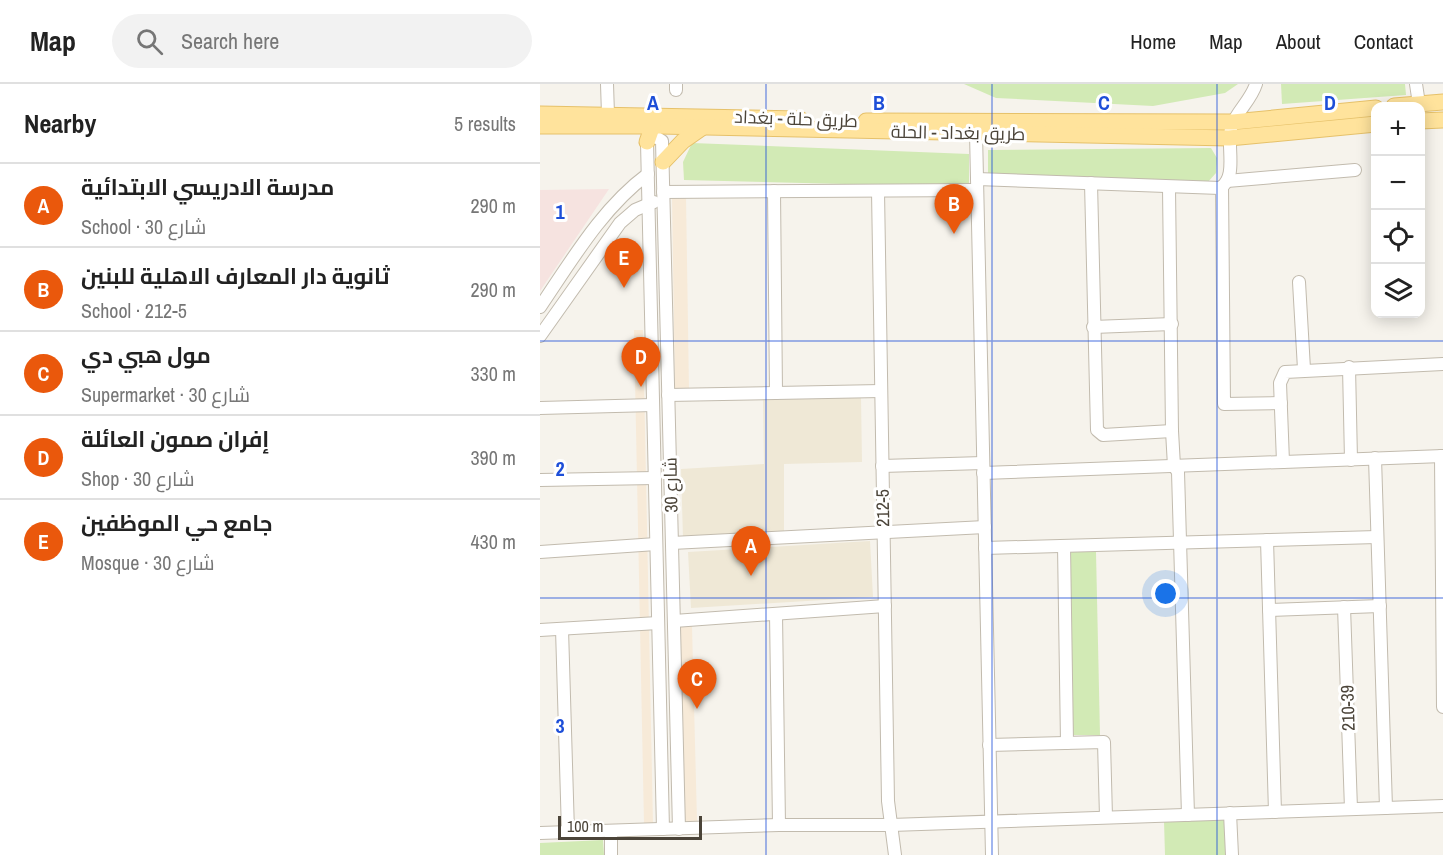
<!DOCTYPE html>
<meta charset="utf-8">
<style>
:root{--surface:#fff;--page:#f2f2f2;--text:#222;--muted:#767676;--line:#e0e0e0;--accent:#ea580c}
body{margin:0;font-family:"Archivo Narrow",Cairo,sans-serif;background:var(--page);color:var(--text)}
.controls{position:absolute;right:18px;top:18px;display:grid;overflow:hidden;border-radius:12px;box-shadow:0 3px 15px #0003}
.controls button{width:54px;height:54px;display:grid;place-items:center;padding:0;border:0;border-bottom:2px solid var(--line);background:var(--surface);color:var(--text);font:30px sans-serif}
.scale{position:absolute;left:18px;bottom:15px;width:144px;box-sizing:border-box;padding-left:6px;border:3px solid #4b4439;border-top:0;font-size:16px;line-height:21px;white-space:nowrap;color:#4b4439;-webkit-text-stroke:4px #fff;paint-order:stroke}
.you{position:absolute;left:626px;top:510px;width:21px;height:21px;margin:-15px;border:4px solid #fff;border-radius:50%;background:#1a73e8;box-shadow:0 0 0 9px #1a73e833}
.badge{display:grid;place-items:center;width:39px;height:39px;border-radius:50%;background:var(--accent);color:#fff;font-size:20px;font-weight:700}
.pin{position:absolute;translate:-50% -50px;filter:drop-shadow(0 2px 3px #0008)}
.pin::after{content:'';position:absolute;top:32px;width:21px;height:18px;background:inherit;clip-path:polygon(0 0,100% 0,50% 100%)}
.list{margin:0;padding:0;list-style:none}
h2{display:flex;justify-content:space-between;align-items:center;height:78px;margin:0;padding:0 24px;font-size:26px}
h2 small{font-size:20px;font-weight:400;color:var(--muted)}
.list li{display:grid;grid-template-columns:39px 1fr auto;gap:18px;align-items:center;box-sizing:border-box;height:84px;padding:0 24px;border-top:2px solid var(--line)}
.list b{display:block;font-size:22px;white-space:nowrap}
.list p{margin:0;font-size:20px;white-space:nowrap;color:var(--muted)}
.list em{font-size:20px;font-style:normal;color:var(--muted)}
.icon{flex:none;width:33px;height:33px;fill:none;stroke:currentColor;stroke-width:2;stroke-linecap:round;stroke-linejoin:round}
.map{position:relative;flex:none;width:903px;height:771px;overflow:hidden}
header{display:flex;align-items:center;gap:36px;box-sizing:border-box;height:84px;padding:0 30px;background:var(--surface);border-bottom:2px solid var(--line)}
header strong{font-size:28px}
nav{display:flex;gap:33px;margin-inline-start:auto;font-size:21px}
.search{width:420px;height:54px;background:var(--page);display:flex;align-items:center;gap:15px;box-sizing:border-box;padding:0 21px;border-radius:33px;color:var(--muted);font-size:22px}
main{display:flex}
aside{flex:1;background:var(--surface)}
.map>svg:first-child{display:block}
</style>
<header>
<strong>Map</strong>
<div class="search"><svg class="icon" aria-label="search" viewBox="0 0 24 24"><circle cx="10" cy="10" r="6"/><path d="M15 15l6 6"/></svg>Search here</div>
<nav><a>Home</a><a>Map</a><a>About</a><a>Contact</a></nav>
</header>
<main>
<aside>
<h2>Nearby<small>5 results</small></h2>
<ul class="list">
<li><span class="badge">A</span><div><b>مدرسة الادريسي الابتدائية</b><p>School · شارع 30</p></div><em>290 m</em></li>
<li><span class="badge">B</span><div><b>ثانوية دار المعارف الاهلية للبنين</b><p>School · 212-5</p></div><em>290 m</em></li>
<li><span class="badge">C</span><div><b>مول هبي دي</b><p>Supermarket · شارع 30</p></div><em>330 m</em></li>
<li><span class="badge">D</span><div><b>إفران صمون العائلة</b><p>Shop · شارع 30</p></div><em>390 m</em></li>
<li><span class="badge">E</span><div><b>جامع حي الموظفين</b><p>Mosque · شارع 30</p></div><em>430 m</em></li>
</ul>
</aside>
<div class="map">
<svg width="903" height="771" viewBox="0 0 903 771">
<rect width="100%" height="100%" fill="#f6f3ec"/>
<!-- commercial -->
<g fill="#f7ead8">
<path d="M146,112L149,306H135L132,113Z"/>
<path d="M94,246H103L113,740H104Z"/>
<path d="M139,542H152L157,737H144Z"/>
</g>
<!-- education -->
<g fill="#efe8d6">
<path d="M321,313L322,378L244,380V447L143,454L141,385L224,380L223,316Z"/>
<path d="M330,457L333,513L151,524L148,468Z"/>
</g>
<!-- medical -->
<path fill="#f6e3e0" d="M69,105L0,207V106Z"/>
<!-- green -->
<g fill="#d2eab5">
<path d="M424,0H698L685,9L613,22L456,14Z"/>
<path d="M741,0H865L866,11L742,20Z"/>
<path d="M152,59L429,70V103L144,96L143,78Z"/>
<path d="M671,64L677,74L676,89L667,99L448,90V66Z"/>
<path d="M530,468H556L560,651H533Z"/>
<path d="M685,735L686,771H625L624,737Z"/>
<path d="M63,756L64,771H0V759Z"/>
</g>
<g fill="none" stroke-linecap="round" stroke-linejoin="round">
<!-- minor casing -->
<g stroke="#c2bbae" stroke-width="14">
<g id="minor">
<path d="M67,0L68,30"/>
<path d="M876,0L879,20"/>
<path d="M136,6V0"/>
<path d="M436,49L452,771"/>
<path d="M437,95L680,104C699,93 685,59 692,41C698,26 711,16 716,0"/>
<path d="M687,97L815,86"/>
<path d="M551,99L557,346L563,351L632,347"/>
<path d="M682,103L684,320L741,319"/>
<path d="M629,104L632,347L634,382L638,388L648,731"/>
<path d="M234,107L236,309"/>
<path d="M338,107L348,717L355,771"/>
<path d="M123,108L437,106"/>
<path d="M759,198L764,285"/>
<path d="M0,223C32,176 62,124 108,90"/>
<path d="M553,243L632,240"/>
<path d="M0,252L80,139L95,126L114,118"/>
<path d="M809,283L811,376"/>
<path d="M128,311L341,307"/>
<path d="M0,324L113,321"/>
<path d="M901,372L903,623"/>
<path d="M835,374L846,724"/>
<path d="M743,378L740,299L745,288L903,280"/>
<path d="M342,382L443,379"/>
<path d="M443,389L903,372"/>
<path d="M0,396L115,394"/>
<path d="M727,456L735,728"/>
<path d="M132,459L445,443"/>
<path d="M524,462L527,659"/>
<path d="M445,464L837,453"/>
<path d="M0,468L116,460"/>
<path d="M804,523L811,725"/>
<path d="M729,526L840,522"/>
<path d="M236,530L239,741"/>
<path d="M134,537L345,522"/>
<path d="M22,545L28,748"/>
<path d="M0,546L118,539"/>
<path d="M449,661L564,658L566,733"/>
<path d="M690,729L692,771"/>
<path d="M123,745L107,58L114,52L122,57L139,745"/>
<path d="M71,747V771"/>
<path d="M0,749L239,741H351L903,722"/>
</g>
</g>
<!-- major casing -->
<g stroke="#e6c16a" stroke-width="17">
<g id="major">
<path d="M854,22L903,18"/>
<path d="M0,30L260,35"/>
<path d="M326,37L693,38L836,24"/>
<path d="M880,37L903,36"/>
<path d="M0,42H119L689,54L836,40"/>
<path d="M107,58L115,35"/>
<path d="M123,78L143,57L163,43"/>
</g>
</g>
<!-- minor -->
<use href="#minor" stroke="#fff" stroke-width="12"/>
<!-- major -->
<use href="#major" stroke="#ffe39c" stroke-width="15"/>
</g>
<!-- grid -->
<path fill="none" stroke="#1d4ed8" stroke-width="1.5" stroke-opacity="0.55" d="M226,0V771M452,0V771M677,0V771M0,257H903M0,514H903"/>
<g text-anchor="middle" stroke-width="6" stroke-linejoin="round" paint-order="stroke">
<!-- street labels -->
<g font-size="18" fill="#4b4439" stroke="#fff">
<text transform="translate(256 35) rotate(2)" y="6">طريق حلة - بغداد</text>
<text transform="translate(418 49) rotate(1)" y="6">طريق بغداد - الحلة</text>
<text transform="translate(131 401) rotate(-91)" y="6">شارع 30</text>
<text transform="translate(343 424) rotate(-91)" y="6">212-5</text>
<text transform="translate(808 624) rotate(-92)" y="6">210-39</text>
</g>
</g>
<g font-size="20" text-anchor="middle" font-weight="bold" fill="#1d4ed8" stroke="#fff" stroke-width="6" stroke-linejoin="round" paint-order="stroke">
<text x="113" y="26">A</text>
<text x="339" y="26">B</text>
<text x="564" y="26">C</text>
<text x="790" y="26">D</text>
<text x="20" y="135">1</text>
<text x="20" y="392">2</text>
<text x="20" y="649">3</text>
</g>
</svg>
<div class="controls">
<button>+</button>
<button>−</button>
<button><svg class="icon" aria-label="locate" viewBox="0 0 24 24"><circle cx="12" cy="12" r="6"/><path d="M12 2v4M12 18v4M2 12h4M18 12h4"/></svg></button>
<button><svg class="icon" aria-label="layers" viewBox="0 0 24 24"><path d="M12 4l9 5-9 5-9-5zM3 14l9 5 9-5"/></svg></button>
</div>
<div class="scale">100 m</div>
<div class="you"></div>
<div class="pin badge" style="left:211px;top:492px">A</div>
<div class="pin badge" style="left:414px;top:150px">B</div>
<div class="pin badge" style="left:157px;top:625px">C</div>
<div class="pin badge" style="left:101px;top:303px">D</div>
<div class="pin badge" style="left:84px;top:204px">E</div>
</div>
</main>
